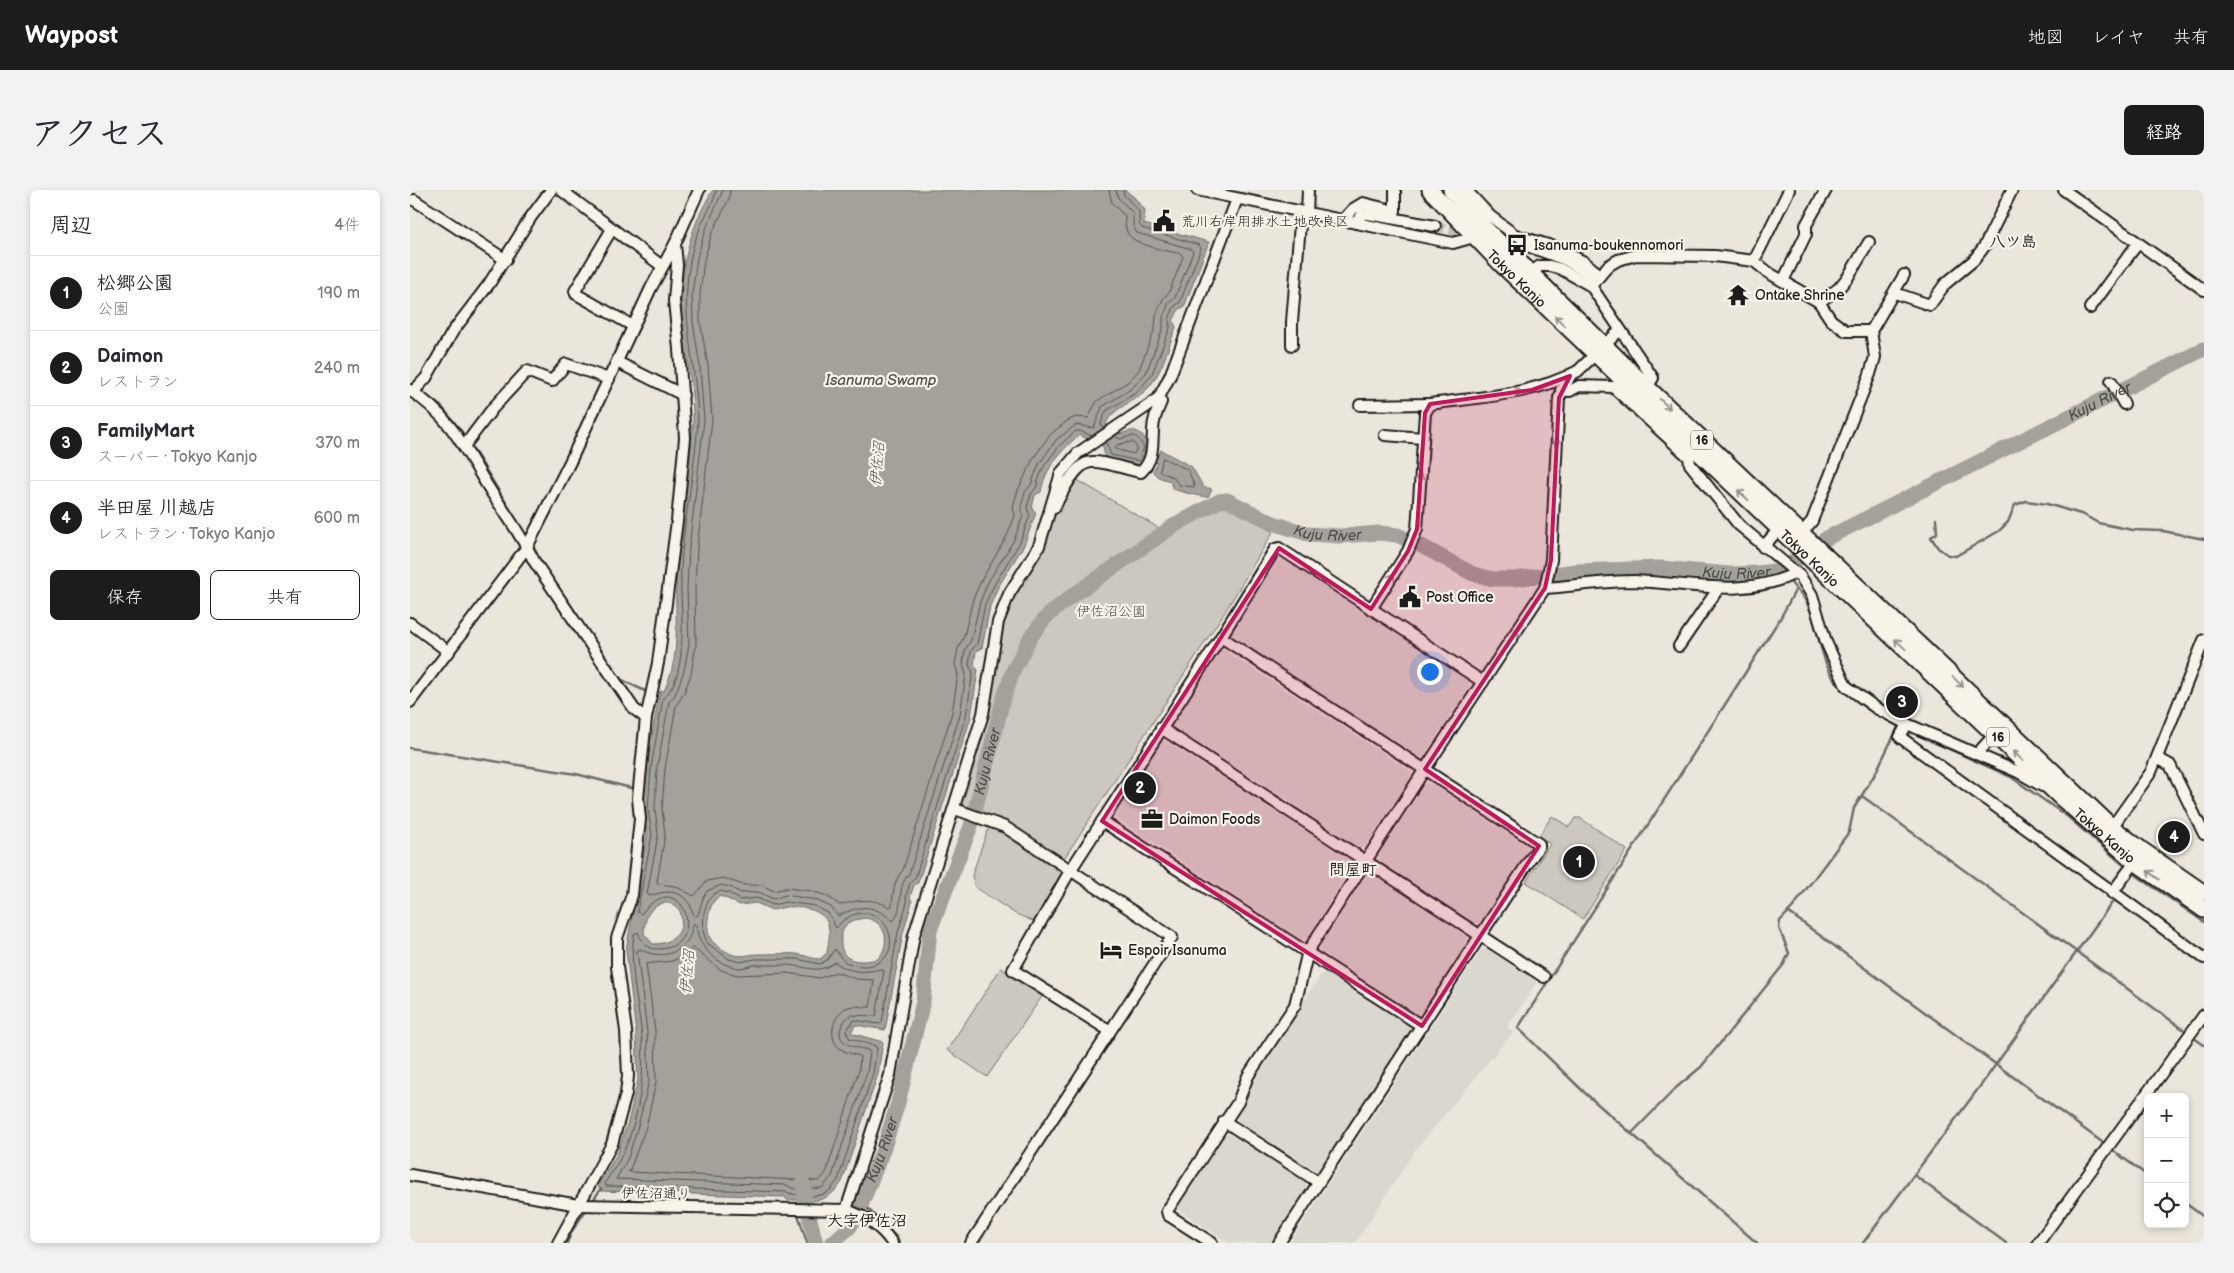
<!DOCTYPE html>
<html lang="ja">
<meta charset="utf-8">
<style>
:root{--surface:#fff;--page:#f2f2f3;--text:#2b2b33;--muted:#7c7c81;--line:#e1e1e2;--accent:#1c1c1c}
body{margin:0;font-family:"Balsamiq Sans","Klee One",sans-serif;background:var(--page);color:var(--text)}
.controls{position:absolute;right:15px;bottom:15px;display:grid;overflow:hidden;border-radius:8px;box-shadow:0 2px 8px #0003}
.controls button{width:45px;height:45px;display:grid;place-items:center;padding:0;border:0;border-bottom:1px solid var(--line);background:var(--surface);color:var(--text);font:25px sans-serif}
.you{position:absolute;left:1019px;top:481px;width:18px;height:18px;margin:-12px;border:4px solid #fff;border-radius:50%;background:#1a73e8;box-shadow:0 0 0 8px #1a73e833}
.badge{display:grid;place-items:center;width:32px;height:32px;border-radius:50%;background:var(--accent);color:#fff;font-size:16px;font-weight:700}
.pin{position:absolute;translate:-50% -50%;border:2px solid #fff;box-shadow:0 1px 5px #0006}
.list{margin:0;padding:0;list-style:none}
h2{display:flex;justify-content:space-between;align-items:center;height:65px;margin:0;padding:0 20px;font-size:21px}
h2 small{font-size:16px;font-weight:400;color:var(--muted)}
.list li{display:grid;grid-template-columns:32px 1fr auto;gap:15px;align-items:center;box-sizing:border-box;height:75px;padding:0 20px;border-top:1px solid var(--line)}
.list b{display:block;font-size:19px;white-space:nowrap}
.list p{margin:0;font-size:16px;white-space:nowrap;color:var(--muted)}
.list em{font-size:16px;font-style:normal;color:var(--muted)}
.actions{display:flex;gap:10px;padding:15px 20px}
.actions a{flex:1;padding:11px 0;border:1px solid var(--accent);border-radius:8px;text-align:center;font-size:18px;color:var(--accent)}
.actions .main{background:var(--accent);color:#fff}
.icon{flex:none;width:28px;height:28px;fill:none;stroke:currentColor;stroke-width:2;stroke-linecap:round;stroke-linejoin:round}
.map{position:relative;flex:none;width:1794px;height:1053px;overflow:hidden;border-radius:8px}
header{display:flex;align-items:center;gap:30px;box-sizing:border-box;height:70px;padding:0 25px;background:var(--accent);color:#fff}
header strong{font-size:24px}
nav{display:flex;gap:28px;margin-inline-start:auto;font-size:18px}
.intro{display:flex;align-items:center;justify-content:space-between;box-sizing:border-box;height:120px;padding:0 30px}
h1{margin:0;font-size:35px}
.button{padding:12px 22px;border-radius:8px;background:var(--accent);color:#fff;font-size:18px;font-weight:700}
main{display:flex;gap:30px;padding:0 30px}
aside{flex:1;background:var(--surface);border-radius:8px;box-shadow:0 2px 8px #0003}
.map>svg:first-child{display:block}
</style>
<header>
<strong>Waypost</strong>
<nav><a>地図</a><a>レイヤ</a><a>共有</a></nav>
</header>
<div class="intro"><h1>アクセス</h1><a class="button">経路</a></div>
<main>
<aside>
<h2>周辺<small>4件</small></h2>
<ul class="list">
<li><span class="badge">1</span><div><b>松郷公園</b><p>公園</p></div><em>190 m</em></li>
<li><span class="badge">2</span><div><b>Daimon</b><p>レストラン</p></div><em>240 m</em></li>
<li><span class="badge">3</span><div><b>FamilyMart</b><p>スーパー · Tokyo Kanjo</p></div><em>370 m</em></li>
<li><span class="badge">4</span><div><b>半田屋 川越店</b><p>レストラン · Tokyo Kanjo</p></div><em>600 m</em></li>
</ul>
<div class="actions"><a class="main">保存</a><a>共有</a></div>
</aside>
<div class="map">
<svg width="1794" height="1053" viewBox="0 0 1794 1053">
<rect width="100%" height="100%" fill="#eae6dc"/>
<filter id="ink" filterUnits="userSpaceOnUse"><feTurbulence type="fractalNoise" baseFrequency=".02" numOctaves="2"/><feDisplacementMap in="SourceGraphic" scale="10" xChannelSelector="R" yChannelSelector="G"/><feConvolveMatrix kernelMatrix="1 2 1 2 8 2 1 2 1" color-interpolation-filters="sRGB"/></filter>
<g filter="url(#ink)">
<!-- built -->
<g fill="#dad7ce">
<path d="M872,369L1058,490L1059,497L1013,567L1008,568L822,447L820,441L865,371Z"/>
<path d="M814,460L1000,581L1001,587L956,656L949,658L864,601L763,538L762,532L808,461Z"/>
<path d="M749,551H755L942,671L943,675L897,748L890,749L705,627L704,622Z"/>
<path d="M1015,594H1021L1116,655L1117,662L1072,732L1064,733L970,671L969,665Z"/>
<path d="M962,684L1058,747L1059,753L1013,823H1006L911,762L910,756L956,685Z"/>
<path d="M1077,759L1125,789L1126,793L1097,838L1103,842L1004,962L945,1053H880L1071,760Z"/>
<path d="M917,782L999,836L1001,843L910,981L904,983L828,932L827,927L835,914L843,889L911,785Z"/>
<path d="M821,944L896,993L897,1000L863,1053H819L770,1021L769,1016L814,945Z"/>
</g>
<!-- green -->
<g fill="#ccc8c0" stroke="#74726e">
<path d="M664,288L757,343C777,331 802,312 826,316L863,342L816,420L655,667L651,669L585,628L550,616L575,536L589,438L603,405Z"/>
<path d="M1142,626L1159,637L1165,628H1170L1217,660L1173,729L1116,692L1140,654L1129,646Z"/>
<path d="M580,633L653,678L655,686L625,732L604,723L565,697L562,685Z"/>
<path d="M591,778L633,805L577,887L537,860Z"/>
</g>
<!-- water -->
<g fill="#a3a19a" stroke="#6d6c68" fill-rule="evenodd">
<path d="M303,0H715L724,7L735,20L734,34L799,52L774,117L769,119L763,131L766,137C758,157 753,181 739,197C726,213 703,216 696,234L710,244C728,238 728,240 739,254L734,275L728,277L695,269L693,256L669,245C651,261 635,278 631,302L625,305L622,318L626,323L614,355L588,397L580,416L572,458L566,461L564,475L568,480L561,527L508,693L504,695L500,707L502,712L493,743L475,840L445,835L441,843L473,852L468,884L432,992C415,1016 404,1010 377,1010L375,1007L190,1001L188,995L207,964L218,932L228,890L226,843L216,760L237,645L233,619L236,577L250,501H254C271,465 265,435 266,397C267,342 280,287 283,232C284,199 276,167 272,134C267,89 278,39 303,0ZM311,706L330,715L346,713L362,720C367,720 372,717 377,717C391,716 415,720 418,735C421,744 418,754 417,763L410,769C402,769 395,765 387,764C374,763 361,764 348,764C339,764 330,768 321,764C315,761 303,754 300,748C295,737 298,710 311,706ZM253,713H259L269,719C277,740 265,754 243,754L234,744C235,728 237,719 253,713ZM455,728C477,731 481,754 468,769C458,771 445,773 437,767C427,759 430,737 440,732C445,729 451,729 455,728Z"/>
<path d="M751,260L782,277L794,298H800L802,300L798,307C796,308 764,300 763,299C761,296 761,293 760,291L748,287L743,282L747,273L745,271Z"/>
</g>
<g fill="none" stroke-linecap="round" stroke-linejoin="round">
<!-- shore -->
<g stroke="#52514e" stroke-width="1">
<path d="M306,0C305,13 294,26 290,38C283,53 280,69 278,86C272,134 287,181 288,229C288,240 286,252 285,263C280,309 269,356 271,402C272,429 277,490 253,508L241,578L238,619L242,645L227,722L231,724C273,671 301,760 247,759C237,759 231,751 228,742L224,744C219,775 227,808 231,839C236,879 230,930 211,967C207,976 200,984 195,993L196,996L375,1002C385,1005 403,1008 414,1004C420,1002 424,995 428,990L463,883L467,858L465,856L439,848L436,841L444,830L469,834L472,832L488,742L497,713L496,706L500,693L505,688L556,526L563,482L559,475L561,461L567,454L575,414L584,395L610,352L620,325L617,318L621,304L626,298L629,288L634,276L650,255L666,241H670L682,246"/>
<path d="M313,0L295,41L287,68L282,104L283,132L290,177L294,231L279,358L277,398L279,454L274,481L265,505L259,512L247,578L245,618L248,645L237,704L240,706C253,701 269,699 278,712C282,716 282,723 285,727L288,725L293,708L297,701L311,695L320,697L331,703L349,702L363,709L376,705L406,710L421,717L428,726C452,714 463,714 483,731C495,719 485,698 499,684L550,525L556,484L553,475L555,460L561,450L570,412L578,392L604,350L613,326L611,317L615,302L621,295L629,274L646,250L666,235L684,238L692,217L722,198L736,183L753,138V127L759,113L765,108L783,62L781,59L727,43L723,36V23L708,8L706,0"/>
<path d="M320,0L319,9L302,43L294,70L290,104V131L298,176L302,230L287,358L285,398L286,455L281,484L274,503L266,516L255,579L252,618L255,645L247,692L249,694L265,696L284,706L297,691L313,688L333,695H351L364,701L376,698L401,701L417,706L430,715C448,710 462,707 479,717L482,716C483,702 484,690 493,680L542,523L548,485L545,474L548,459L554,446L563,409L572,389L597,346L605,326L603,316L608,300L623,269L639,246L657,231L666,227L678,228L687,211L718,192L729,180L745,138L746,125L753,109L759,102L773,67L771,64C757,60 723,56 717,42C715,37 715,31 715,26L702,13L699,0"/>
<path d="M693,239L691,233L696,221L726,203L741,186L760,138L759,129L764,117L770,112L791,58L789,55L732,38L729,34V21L714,5L713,0"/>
<path d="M696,252L701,265L729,271L734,257C725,243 725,245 710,249L704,246"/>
<path d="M723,252L727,258L724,264L705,259L707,255Z"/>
<path d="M753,268L778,280L785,297L769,295L763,287L750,282Z"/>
<path d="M311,701L319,703L330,710L347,708L363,715L376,712L405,716L418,723L426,738C430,735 432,730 437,728C478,704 501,772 456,776C449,776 440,775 434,771C430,768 428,762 425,759L417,770L410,774L387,769H345L330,772L319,769L297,753L293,741L294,722L298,710L304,704Z"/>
<path d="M284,734L287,736C286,757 309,776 329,778C334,778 339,776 344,775C354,775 364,775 375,775C396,775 406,786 425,772C440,783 454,783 471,779L474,781L466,826L441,825C436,828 433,832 431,838C425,855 447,857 458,860L460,863L457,882L422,986L412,998L384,999L376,995L206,989L218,968L228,936L239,891L237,842L227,761L230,759C247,769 269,766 279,748C282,743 281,738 284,734Z"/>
<path d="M283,758L311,780L327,785L377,783L410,788L426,782L446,789L464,790L460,817C452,818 444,814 436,818C422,826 417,850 431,859C436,863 444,864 450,866L449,880L416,983L409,991L219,982L236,937L246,892L245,841L236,774L262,771L274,766Z"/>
</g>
<!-- stream -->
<g stroke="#6d6c68" stroke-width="2.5">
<path d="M9,200L32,217L56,247"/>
<path d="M60,254L117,347"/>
<path d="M1526,329L1527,343L1521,347L1528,358L1538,365L1546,366L1589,341L1598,332L1605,315L1616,311L1637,314L1674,325L1688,333L1723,340L1753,341L1794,349"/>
<path d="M1386,399C1411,419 1405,476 1433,499"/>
<path d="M208,488L239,503"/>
<path d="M1441,506L1455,516"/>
<path d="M1468,525L1491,538"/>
<path d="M1497,540L1601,587L1658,627L1717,678"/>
<path d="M0,558L166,584L225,599"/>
<path d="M1452,606L1777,842"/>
<path d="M1723,683L1794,732"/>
<path d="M1709,703L1720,687"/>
<path d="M1378,722L1696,955"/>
<path d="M1781,846L1794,855"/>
<path d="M1221,944L1267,897L1291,877L1374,774L1379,763L1369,738L1370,731L1383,717L1439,642L1444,618L1465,584L1488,537"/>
<path d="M1701,959L1738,986"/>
<path d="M1504,985L1596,1053"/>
<path d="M181,1013L191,999"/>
<path d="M452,1013L487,1048L489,1053"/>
<path d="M1775,1013L1794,1027"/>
<path d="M387,1021L397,1053"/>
<path d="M157,1053L162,1041L178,1017"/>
<path d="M430,1053L440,1037"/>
<path d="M1347,1053L1175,903L1108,838L1371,427L1386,399L1378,389"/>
<path d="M1453,1053L1574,891L1706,707"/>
</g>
<!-- river -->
<g stroke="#a3a19a" stroke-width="15">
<path d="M393,993L395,1010L406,1053"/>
<path id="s1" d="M422,1053L440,1037L452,1013L473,960L488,913L513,812L520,740L561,636L593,510L604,479L620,448L636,427L659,408L765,335L809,311L817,310L863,333L898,344L930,346L970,343L987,345L1008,354L1063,384L1083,389H1104L1167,381L1250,378L1319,384L1348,383L1372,380L1417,348L1794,159"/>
</g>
<!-- minor-tunnel -->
<g stroke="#c1beb6" stroke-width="10" stroke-dasharray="10 5" stroke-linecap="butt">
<path d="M1025,36L1063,44"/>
<path d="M1087,49L1112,54"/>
</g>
<!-- minor casing -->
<g stroke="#1c1c1c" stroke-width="14">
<g id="minor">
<path d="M151,0L252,76"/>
<path d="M787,0L1043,53L1064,47L1069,43"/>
<path d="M1056,0L1080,26L1105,45L1145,57L1174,72L1190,85"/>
<path d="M1654,0L1794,100"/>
<path d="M4,10L96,70"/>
<path d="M897,23L898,0"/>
<path d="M933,30L943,19L953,13L985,21V0"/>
<path d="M946,33L953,23L1025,36"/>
<path d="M202,39L165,101L166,104L223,136"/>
<path d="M1112,54L1156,70L1187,89"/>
<path d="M1344,71L1379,0"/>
<path d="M1121,82L1130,76H1140L1151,79L1181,96L1243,188L1237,197"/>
<path d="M1373,91L1396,44V35L1416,0"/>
<path d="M1181,96L1198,76L1208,70L1226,65L1305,66L1344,71L1359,83L1409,112L1421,130L1436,141H1461"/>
<path d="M1485,103L1520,115L1535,94L1564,70L1574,57L1602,0"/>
<path d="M1409,112L1428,99L1438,87L1459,52"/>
<path d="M1680,118L1728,53"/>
<path d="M882,155V132L891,22"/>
<path d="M207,172L273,205"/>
<path d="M1701,191L1714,214"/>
<path d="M0,200C44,230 53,257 80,300C95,323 112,346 124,371L224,519L236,528"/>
<path d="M1151,200L1160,201L1169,196L1203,197L1279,267L1280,274L1329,335L1390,386L1402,405L1416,452L1436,496L1466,518L1497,534L1490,547L1794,768"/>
<path d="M3,202L16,188L43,141L79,94L121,27L141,0"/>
<path d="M950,215L1020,214"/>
<path d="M975,245L1013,248"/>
<path d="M55,255L83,218L117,181L142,191L156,174L199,189"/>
<path d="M644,318C651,305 665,272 682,272C696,271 716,280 731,282C744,269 742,256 743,240C743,230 747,221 751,212L748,209"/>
<path d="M1391,344L1402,331L1460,184L1465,167L1461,141L1494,85"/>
<path d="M1353,357L1369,339"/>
<path d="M1135,398C1164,396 1195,391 1224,391C1280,393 1334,409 1386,383"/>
<path d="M961,419L998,361L1007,339L1015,223L1020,214C1069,207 1124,205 1168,181L1210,140"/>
<path d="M0,433L39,462"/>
<path d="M811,447L1129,654V656L869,1053"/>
<path d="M1269,456L1308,399"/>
<path d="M0,512L117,357L160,272L241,98L265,54L289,0"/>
<path d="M1497,534L1608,582L1632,596"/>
<path d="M751,538L1134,787"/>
<path d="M1567,564L1585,544"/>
<path d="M1747,568L1760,575L1794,644"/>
<path d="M545,619L595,637L762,747L561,1053"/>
<path d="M692,631L1012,836"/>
<path d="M1702,637L1741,582L1794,450"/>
<path d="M1702,703L1725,672"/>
<path d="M700,841L603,780L660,681L811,447L865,359L869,358L1073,492"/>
<path d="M814,931L908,992"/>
<path d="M0,985L168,1015L436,1020C454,1026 471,1036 482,1053"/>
<path d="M436,1020L480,885L504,745L573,524L588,432L599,404L629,356L651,283L668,263L748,209L760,186L827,9"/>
<path d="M148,1053L202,954L216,904L218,886L216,841L207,777V748L222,705L230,629L228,608L236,528L248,473L267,331L275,248L269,159L264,111L267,75L265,54"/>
<path d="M802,1053L758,1025L757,1021L828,912L838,886L885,815L898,761L1015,579L1135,398L1141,370L1149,208L1160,186"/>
<path d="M1628,1053L1794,825"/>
</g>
</g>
<!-- highway casing -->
<g stroke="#1c1c1c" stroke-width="19">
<g id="highway">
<path id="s2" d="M1020,0L1091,74L1649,606L1725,672L1794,720"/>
<path d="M1041,0L1075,38L1237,197L1702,637L1732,660L1794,703"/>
</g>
</g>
<!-- minor -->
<use href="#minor" stroke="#f7f3e8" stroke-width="10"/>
<!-- highway -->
<use href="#highway" stroke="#f7f3e8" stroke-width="15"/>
</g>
<!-- one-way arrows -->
<defs><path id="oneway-shaft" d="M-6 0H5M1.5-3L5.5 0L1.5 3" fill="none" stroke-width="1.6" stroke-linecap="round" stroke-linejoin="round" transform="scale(1.25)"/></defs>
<g stroke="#94928c">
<use href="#oneway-shaft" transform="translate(1150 131) rotate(-136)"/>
<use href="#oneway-shaft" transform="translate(1104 202) rotate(-7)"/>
<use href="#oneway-shaft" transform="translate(1255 214) rotate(44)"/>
<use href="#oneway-shaft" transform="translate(1146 249) rotate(92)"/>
<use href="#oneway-shaft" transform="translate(1010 291) rotate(-86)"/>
<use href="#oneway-shaft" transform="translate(1333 305) rotate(-136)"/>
<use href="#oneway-shaft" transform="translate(980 390) rotate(-57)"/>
<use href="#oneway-shaft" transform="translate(1109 440) rotate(123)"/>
<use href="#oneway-shaft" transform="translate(1490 454) rotate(-137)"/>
<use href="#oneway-shaft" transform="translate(1548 492) rotate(43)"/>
<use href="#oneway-shaft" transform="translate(1608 566) rotate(-136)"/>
<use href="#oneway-shaft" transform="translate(1743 685) rotate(-144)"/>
</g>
</g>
<!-- marked area -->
<path fill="#c2185b" fill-opacity="0.2" stroke="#c2185b" stroke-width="4" stroke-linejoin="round" d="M1160,186L1149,208L1141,370L1135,398L1015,579L1129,656L1012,836L692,631L869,358L961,419L998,361L1007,339L1015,223L1020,214L1122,200Z"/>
<!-- icons -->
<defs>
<g id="civic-bare" transform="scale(1.725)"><path d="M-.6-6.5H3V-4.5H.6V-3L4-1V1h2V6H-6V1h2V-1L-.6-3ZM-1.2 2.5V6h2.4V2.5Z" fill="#1c1c1c" stroke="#f7f3e8" stroke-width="2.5" paint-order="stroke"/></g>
<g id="bus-bare" transform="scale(1.725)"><path d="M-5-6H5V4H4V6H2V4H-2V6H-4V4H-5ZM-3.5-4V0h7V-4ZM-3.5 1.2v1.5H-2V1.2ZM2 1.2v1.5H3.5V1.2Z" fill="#1c1c1c" stroke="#f7f3e8" stroke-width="2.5" paint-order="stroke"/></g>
<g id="temple-bare" transform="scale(1.725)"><path d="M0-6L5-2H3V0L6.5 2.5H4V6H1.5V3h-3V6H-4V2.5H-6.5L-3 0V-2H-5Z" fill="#1c1c1c" stroke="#f7f3e8" stroke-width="2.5" paint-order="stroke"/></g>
<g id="office-bare" transform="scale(1.725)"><path d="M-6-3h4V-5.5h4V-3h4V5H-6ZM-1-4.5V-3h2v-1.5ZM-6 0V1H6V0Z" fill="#1c1c1c" stroke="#f7f3e8" stroke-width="2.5" paint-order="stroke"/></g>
<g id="hotel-bare" transform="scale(1.725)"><path d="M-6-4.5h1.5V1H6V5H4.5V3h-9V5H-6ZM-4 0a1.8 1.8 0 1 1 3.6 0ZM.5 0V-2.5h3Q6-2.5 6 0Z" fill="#1c1c1c" stroke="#f7f3e8" stroke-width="2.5" paint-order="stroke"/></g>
</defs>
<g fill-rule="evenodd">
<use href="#civic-bare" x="754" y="31"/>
<use href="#bus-bare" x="1107" y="55"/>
<use href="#temple-bare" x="1328" y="105"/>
<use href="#civic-bare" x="1000" y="407"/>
<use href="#office-bare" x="742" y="629"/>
<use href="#hotel-bare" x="701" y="760"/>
</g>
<g text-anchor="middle" stroke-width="4.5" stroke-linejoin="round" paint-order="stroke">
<!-- shield labels -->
<g fill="#f7f3e8" stroke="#5e5c59" stroke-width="1">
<rect x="1281" y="240.5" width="22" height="19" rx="4"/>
<rect x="1577" y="537.5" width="22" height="19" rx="4"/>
</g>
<g font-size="12" font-weight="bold" fill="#1c1c1c">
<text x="1292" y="254">16</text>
<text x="1588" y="551">16</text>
</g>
<!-- poi labels -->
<g font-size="14" fill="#1c1c1c" stroke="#f7f3e8" text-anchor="start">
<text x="771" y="36">荒川右岸用排水土地改良区</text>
<text x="1124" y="60">Isanuma-boukennomori</text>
<text x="1345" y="110">Ontake Shrine</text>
<text x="1016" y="412">Post Office</text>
<text x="759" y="634">Daimon Foods</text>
<text x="718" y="765">Espoir Isanuma</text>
</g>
<!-- street labels -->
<g font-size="14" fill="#1c1c1c" stroke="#f7f3e8">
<text dy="5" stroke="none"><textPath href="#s2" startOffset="124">Tokyo Kanjo</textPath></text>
<text dy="5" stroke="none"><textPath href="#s2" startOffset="529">Tokyo Kanjo</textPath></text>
<text dy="5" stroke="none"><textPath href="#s2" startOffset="934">Tokyo Kanjo</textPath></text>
<text transform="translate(246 1003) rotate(1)" y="5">伊佐沼通り</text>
</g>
<!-- park labels -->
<g font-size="14" fill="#51504d" stroke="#f7f3e8">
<text x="701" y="426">伊佐沼公園</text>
</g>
<!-- water labels -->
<g font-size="15" font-style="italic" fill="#52514e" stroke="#f7f3e8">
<text x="471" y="195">Isanuma Swamp</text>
<text dy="5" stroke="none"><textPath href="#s1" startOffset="1820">Kuju River</textPath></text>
<text transform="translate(467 274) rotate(-85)" y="5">伊佐沼</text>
<text dy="5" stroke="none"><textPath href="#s1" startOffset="994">Kuju River</textPath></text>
<text dy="5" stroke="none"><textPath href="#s1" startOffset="1414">Kuju River</textPath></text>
<text dy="5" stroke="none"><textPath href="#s1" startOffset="512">Kuju River</textPath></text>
<text transform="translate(277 782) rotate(-85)" y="5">伊佐沼</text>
<text dy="5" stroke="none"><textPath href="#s1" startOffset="108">Kuju River</textPath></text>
</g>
<!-- quarter labels -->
<g font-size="16" font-weight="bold" fill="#1c1c1c" stroke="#f7f3e8">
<text x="1603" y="57">八ツ島</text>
<text x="943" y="685">問屋町</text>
<text x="457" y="1036">大字伊佐沼</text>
</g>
</g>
</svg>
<div class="controls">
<button>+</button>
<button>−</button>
<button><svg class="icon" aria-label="locate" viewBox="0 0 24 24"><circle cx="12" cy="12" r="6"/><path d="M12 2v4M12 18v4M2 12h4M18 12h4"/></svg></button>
</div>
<div class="you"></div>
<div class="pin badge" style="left:1169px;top:672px">1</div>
<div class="pin badge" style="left:730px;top:598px">2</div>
<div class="pin badge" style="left:1492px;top:512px">3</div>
<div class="pin badge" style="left:1764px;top:647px">4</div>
</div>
</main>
